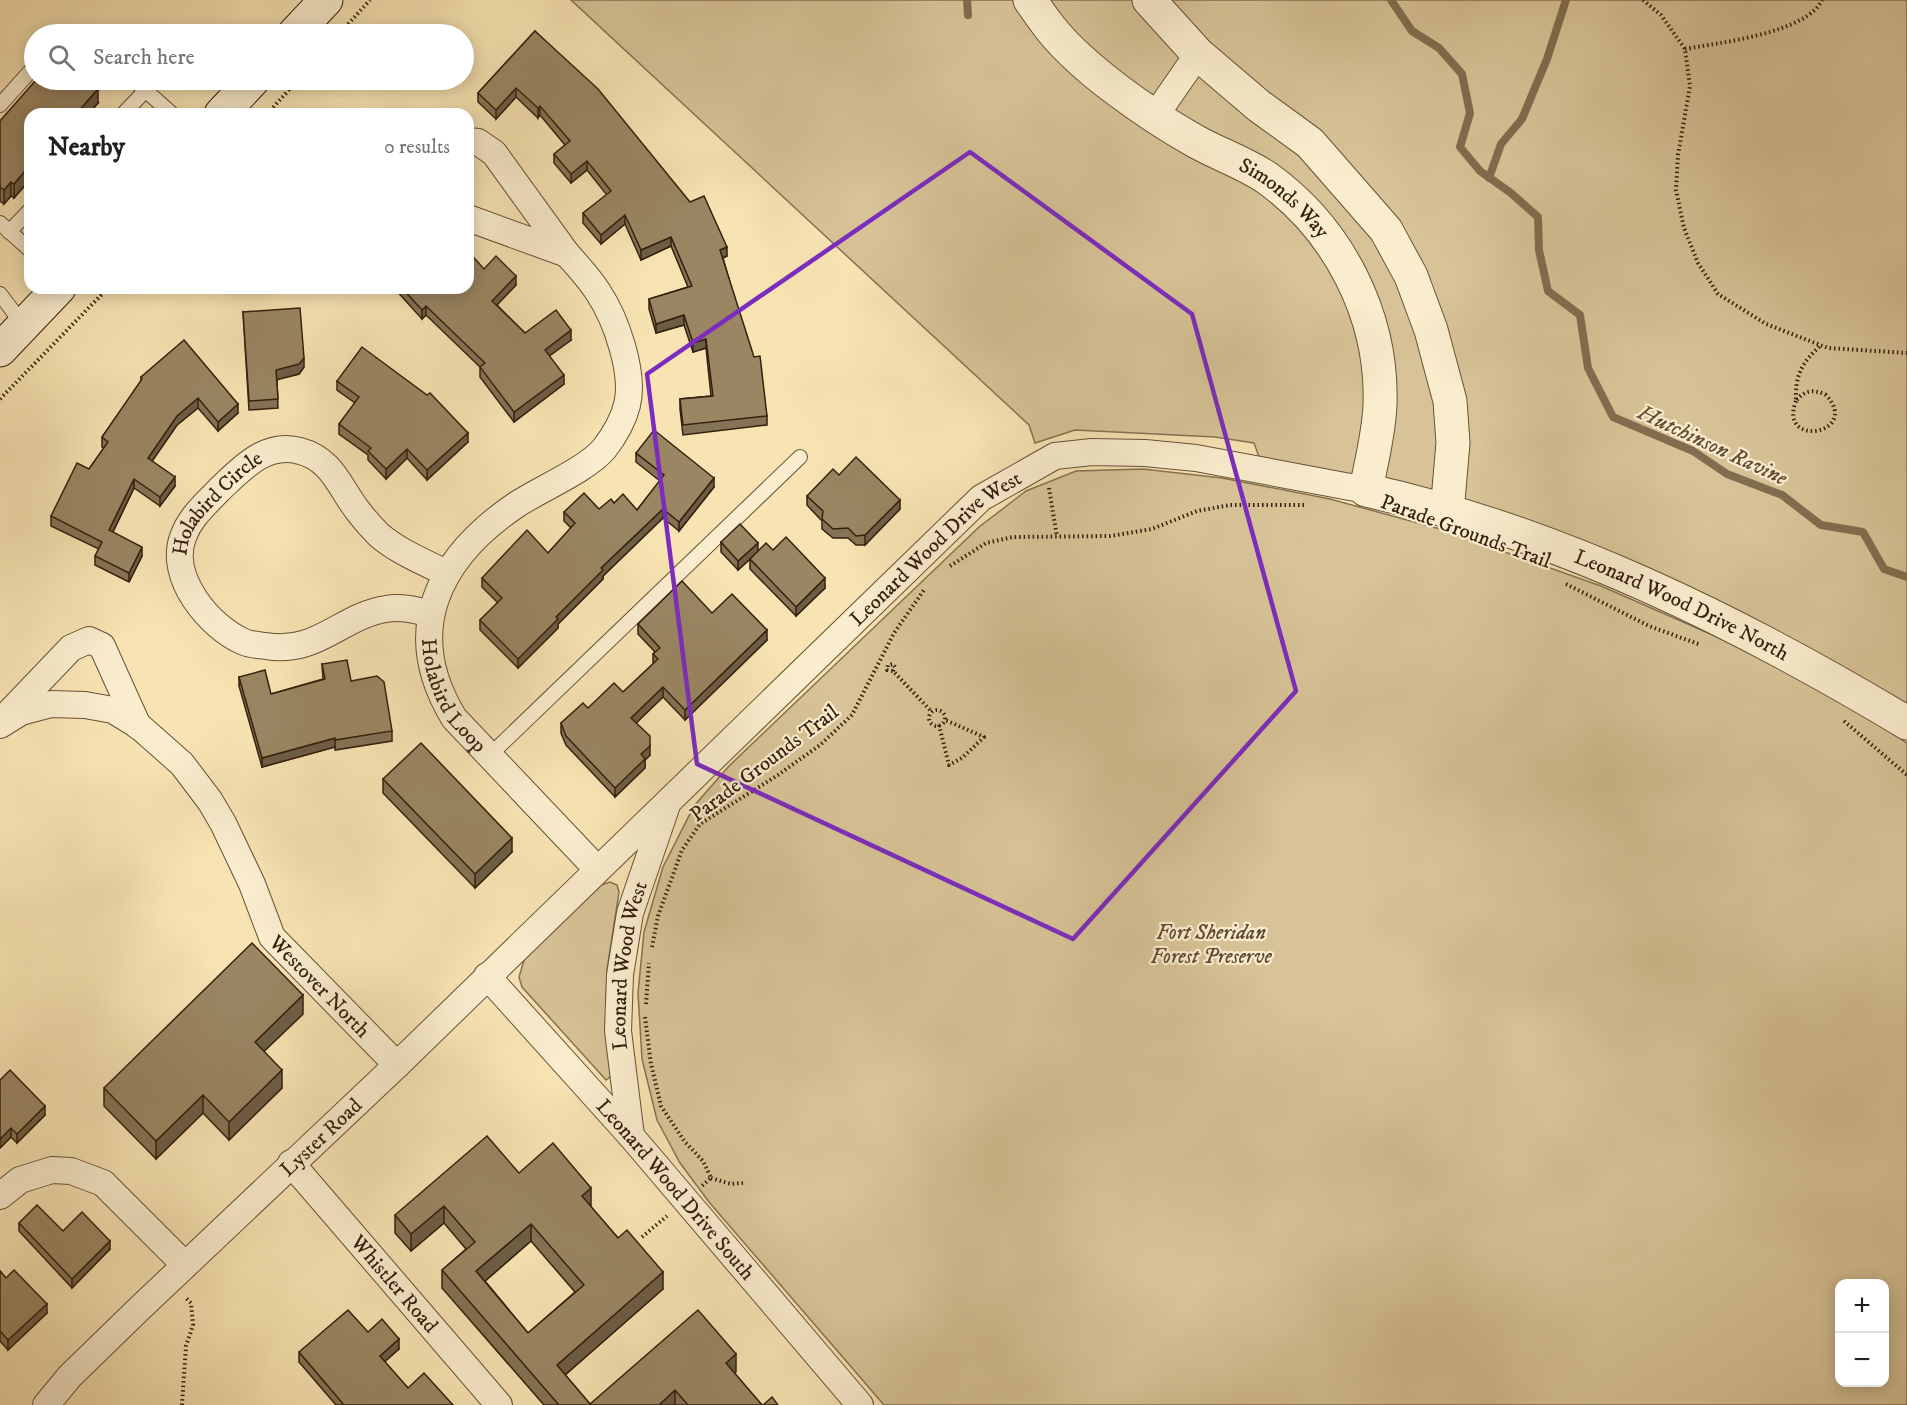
<!DOCTYPE html>
<meta charset="utf-8">
<style>
:root{--surface:#fff;--page:#f6f6f6;--text:#202124;--muted:#757577;--line:#e0e0e0}
body{margin:0;font-family:"IM FELL DW Pica",serif;background:var(--page);color:var(--text)}
.controls{position:absolute;right:18px;bottom:18px;display:grid;overflow:hidden;border-radius:12px;box-shadow:0 3px 15px #0003}
.controls button{width:54px;height:54px;display:grid;place-items:center;padding:0;border:0;border-bottom:2px solid var(--line);background:var(--surface);color:var(--text);font:30px sans-serif}
.list{margin:0;padding:0;list-style:none}
h2{display:flex;justify-content:space-between;align-items:center;height:78px;margin:0;padding:0 24px;font-size:26px}
h2 small{font-size:20px;font-weight:400;color:var(--muted)}
.icon{flex:none;width:33px;height:33px;fill:none;stroke:currentColor;stroke-width:2;stroke-linecap:round;stroke-linejoin:round}
.map{position:relative;flex:none;width:1907px;height:1405px;overflow:hidden}
.search{position:absolute;background:var(--surface);box-shadow:0 3px 15px #0003;left:24px;top:24px;width:450px;height:66px;display:flex;align-items:center;gap:15px;box-sizing:border-box;padding:0 21px;border-radius:33px;color:var(--muted);font-size:22px}
.panel{position:absolute;background:var(--surface);box-shadow:0 3px 15px #0003;left:24px;top:108px;width:450px;height:186px;border-radius:18px}
.map>svg:first-child{display:block}
</style>
<div class="map">
<svg width="1907" height="1405" viewBox="0 0 1907 1405">
<rect width="100%" height="100%" fill="#f8e4b3"/>
<filter id="stains"><feTurbulence type="fractalNoise" baseFrequency=".00333" numOctaves="4"/><feColorMatrix values="0 0 0 0 .2 0 0 0 0 .09 0 0 0 0 .02 0 0 0 .5 -.17"/></filter>
<radialGradient id="worn" r=".72"><stop offset=".6" stop-color="#630" stop-opacity="0"/><stop offset="1" stop-color="#630" stop-opacity=".3"/></radialGradient>
<!-- green -->
<g fill="#d7c397" stroke="#867252" stroke-width="1.5" fill-rule="evenodd">
<path d="M571,0H1907V723L1677,599L1264,471L1254,443L1215,437L1075,430L1035,443L1029,425Z"/>
<path d="M1143,469L1222,478L1330,499L1440,529L1601,586L1747,650L1870,719L1907,743V1405H884L709,1202L680,1163L657,1120L642,1059L638,993L644,932L663,867L694,806L729,766L979,527L1026,491L1076,471ZM1840,1284H1884V1382H1840Z"/>
<path d="M610,882L617,885L619,892L607,970L606,1016L612,1073L609,1078L606,1080L522,987L519,977L525,957L601,885Z"/>
</g>
<g fill="none" stroke-linecap="round" stroke-linejoin="round">
<!-- stream -->
<g stroke="#826d4f" stroke-width="8">
<path d="M967,0L968,15"/>
<path d="M1391,0L1412,31L1439,48L1462,74L1470,113L1460,147L1480,171L1511,193L1538,217L1539,250L1548,291L1580,315L1588,368L1613,417L1693,451L1727,474L1782,495L1821,525L1863,532L1884,569L1907,577"/>
<path d="M1489,178L1501,144L1522,119L1547,59L1566,0"/>
</g>
<!-- service casing -->
<g stroke="#665136" stroke-width="16">
<g id="service">
<path d="M77,34L83,32L85,34"/>
<path d="M134,80L172,114"/>
<path d="M0,105L34,67"/>
<path d="M123,114L146,90"/>
<path d="M0,223L30,250"/>
<path d="M9,232L30,210"/>
<path d="M0,294L24,326"/>
<path d="M490,755L800,457"/>
</g>
</g>
<!-- minor casing -->
<g stroke="#665136" stroke-width="28">
<g id="minor">
<path d="M1155,116L1198,54"/>
<path d="M468,141L478,142L494,153L567,254L468,218"/>
<path id="s1" d="M567,254C578,266 589,278 598,292C616,319 635,373 627,405C623,421 614,436 604,449C586,470 540,489 516,505C438,558 401,631 454,718L597,869"/>
<path id="s2" d="M431,614C416,610 401,606 386,609C341,616 317,655 266,646C259,645 251,645 244,642C209,627 168,577 183,537C190,517 205,505 219,490C241,469 266,441 300,451C332,459 340,488 358,511C364,519 372,528 379,535C399,552 424,562 446,573"/>
<path d="M6,716L71,648L89,640L102,646L138,726"/>
<path id="s3" d="M0,725L21,712L51,704L85,705L113,710L139,726L182,764L210,801L223,823L252,884L272,937L397,1065"/>
<path id="s4" d="M487,976L631,1136L860,1405"/>
<path id="s5" d="M631,1136L618,1031L620,975L630,913L667,805"/>
<path id="s6" d="M291,1163L499,1405"/>
<path d="M0,1196L20,1180L52,1170L71,1171L103,1183L185,1265"/>
<path id="s7" d="M46,1405L70,1376L140,1308L397,1065L981,498L1055,456L1092,452L1145,453L1196,458L1366,490"/>
</g>
</g>
<!-- tertiary casing -->
<g stroke="#665136" stroke-width="35">
<g id="tertiary">
<path id="s8" d="M1030,0C1037,10 1044,20 1051,29C1084,70 1149,115 1195,141C1218,154 1245,163 1267,178C1339,230 1383,316 1380,405C1379,433 1371,463 1366,490C1559,533 1739,622 1907,723"/>
<path d="M1149,0L1198,54L1259,106L1310,143L1386,230L1411,276L1431,330L1450,401L1453,443L1447,512"/>
</g>
</g>
<!-- secondary casing -->
<g stroke="#35200d" stroke-width="35">
<g id="secondary">
<path d="M294,34L326,0"/>
<path d="M221,114L253,80"/>
<path d="M0,350L59,288"/>
</g>
</g>
<!-- path -->
<g stroke="#35200d" stroke-width="4" stroke-dasharray="1.5 3" stroke-linecap="butt">
<path d="M1643,0L1661,15L1685,49L1690,86L1678,155L1676,190L1684,228L1698,263L1718,294L1766,324L1828,348L1907,353"/>
<path d="M339,34L370,0"/>
<path d="M1685,49C1718,43 1807,33 1822,0"/>
<path d="M267,114L298,80"/>
<path d="M0,399L108,288"/>
<path d="M1796,401C1777,449 1862,434 1826,395C1814,389 1804,390 1796,401C1795,374 1802,363 1821,345"/>
<path d="M1049,488L1057,537"/>
<path d="M950,566L986,543L1013,537L1110,536L1152,529L1197,511L1230,505H1305"/>
<path d="M1566,584L1649,626L1701,645"/>
<path d="M893,671L895,667L893,664L888,665L887,670L893,671L932,712"/>
<circle cx="937" cy="718" r="8"/>
<path d="M1844,721L1907,775"/>
<path d="M939,725L949,765L962,758L984,737L945,720"/>
<path d="M652,947L658,916L682,850L700,824L778,775L820,745L852,715L894,633L924,590"/>
<path d="M646,1004L649,963"/>
<path d="M645,1017L651,1064L661,1106L685,1142L703,1161L711,1178L702,1186"/>
<path d="M711,1178L731,1184L743,1183"/>
<path d="M642,1237L667,1216"/>
<path d="M182,1405L186,1346L193,1325L191,1303L186,1298"/>
</g>
<!-- service -->
<use href="#service" stroke="#faedce" stroke-width="14"/>
<!-- minor -->
<use href="#minor" stroke="#faedce" stroke-width="26"/>
<!-- tertiary -->
<use href="#tertiary" stroke="#faedce" stroke-width="33"/>
<!-- secondary -->
<use href="#secondary" stroke="#faedce" stroke-width="33"/>
</g>
<!-- wall -->
<g fill="#847355" stroke="#35200d" stroke-width="1.5" fill-rule="evenodd">
<path d="M535,31L727,256L723,258L767,416V425L683,435L680,409V399L711,396L706,348L693,352L684,325L656,333L649,309V299L688,287L671,246L641,260L625,224L601,244L583,223V213L607,195L587,170L571,183L554,163V154L565,145L540,115L538,118L516,97L496,119L478,102V93Z"/>
<path d="M98,103L14,198L11,196L4,204L0,201V121Z"/>
<path d="M484,269L516,285L497,305L525,333L571,340L549,356L564,384L514,422L480,377V367L426,315L422,319L394,288H468Z"/>
<path d="M243,312L304,367L299,374L277,379L278,408L249,410Z"/>
<path d="M141,377L238,413L218,431L198,408L177,425L152,461L175,486L160,506L134,488L113,532L142,556L129,582L95,565V556L99,549L51,526V516L89,469L104,448L102,447V437L141,382Z"/>
<path d="M337,381L468,442L427,480L407,458L386,479L368,460V455L339,434V424L355,403L337,390Z"/>
<path d="M636,453L714,487L679,531L663,518L603,576V579L558,624V628L518,668L480,630V620L498,603L482,587V578L548,553L571,528L564,521V512L599,509L614,503L637,510L660,481L636,462Z"/>
<path d="M839,475L900,509L865,545H856L848,538H833L822,529V521L807,505V496Z"/>
<path d="M721,542L758,552L773,550L825,588L796,616L750,569V559L738,570L721,552Z"/>
<path d="M712,613L767,640L685,720L663,697L636,723L650,755L645,760V768L615,797L566,745L561,733V723L588,708L623,692L653,664V654L655,652L638,634V624Z"/>
<path d="M322,664L351,681L392,731V741L335,750V747L262,767L239,686V677L271,694L323,679Z"/>
<path d="M383,779L512,852L475,888L383,793Z"/>
<path d="M303,1014L264,1051L282,1088L229,1140L203,1113L156,1159L104,1106V1088Z"/>
<path d="M0,1080L45,1115L17,1143L11,1137L0,1148Z"/>
<path d="M519,1173L591,1205L590,1206L663,1289L565,1375L590,1404L736,1372L734,1373L762,1405H544L442,1288V1270L466,1249L444,1223L411,1251L395,1233V1215ZM531,1241L575,1292L528,1333L485,1281Z"/>
<path d="M19,1223L63,1231L110,1249L72,1288L19,1231Z"/>
<path d="M0,1271L6,1278L47,1313L8,1350L0,1341Z"/>
<path d="M368,1332L399,1349L384,1362L408,1388L453,1405H336L299,1362V1352Z"/>
</g>
<!-- shaded-wall -->
<g fill="#6c5e45" stroke="#35200d" stroke-width="1.5">
<path d="M516,88V97L496,119V110Z"/>
<path d="M98,89V103L88,114H76Z"/>
<path d="M540,106V115L538,118V108Z"/>
<path d="M587,161V170L571,183V174Z"/>
<path d="M30,165V179L14,198V184Z"/>
<path d="M11,182V196L4,204V190Z"/>
<path d="M625,215V224L601,244V235Z"/>
<path d="M671,237V246L641,260V250Z"/>
<path d="M727,247V256L720,259V250Z"/>
<path d="M516,276V285L492,310V301Z"/>
<path d="M426,306V315L422,319V310Z"/>
<path d="M684,315V325L656,333V324Z"/>
<path d="M571,330V340L545,359V350Z"/>
<path d="M706,339V348L693,352V343Z"/>
<path d="M304,358V367L299,374L276,380V370Z"/>
<path d="M564,375V384L514,422V412Z"/>
<path d="M198,398V408L177,425L148,467V458L177,416Z"/>
<path d="M238,404V413L218,431V422Z"/>
<path d="M468,433V442L427,480V470Z"/>
<path d="M407,449V458L386,479V469Z"/>
<path d="M175,477V486L160,506V497Z"/>
<path d="M714,478V487L679,531V522Z"/>
<path d="M134,479V488L109,540V530Z"/>
<path d="M900,500V509L865,545V535Z"/>
<path d="M663,509V518L603,576V579L558,624V628L518,668V659L556,617L601,568Z"/>
<path d="M758,543V552L738,570V561Z"/>
<path d="M142,547V556L129,582V573Z"/>
<path d="M825,578V588L796,616V607Z"/>
<path d="M767,630V640L685,720V710Z"/>
<path d="M663,687V697L631,728V718Z"/>
<path d="M335,738V747L262,767V758Z"/>
<path d="M650,746V755L645,760V768L615,797V788L641,754Z"/>
<path d="M512,838V852L475,888V874Z"/>
<path d="M303,995V1014L255,1060V1042Z"/>
<path d="M282,1070V1088L229,1140V1122Z"/>
<path d="M203,1095V1113L156,1159V1141Z"/>
<path d="M45,1106V1115L17,1143V1134Z"/>
<path d="M11,1128V1137L0,1148V1139Z"/>
<path d="M591,1188V1205L582,1213V1196Z"/>
<path d="M444,1206V1223L411,1251V1234Z"/>
<path d="M531,1224V1241L476,1289V1271Z"/>
<path d="M110,1241V1249L72,1288V1279Z"/>
<path d="M663,1272V1289L557,1382V1365Z"/>
<path d="M47,1304V1313L8,1350V1340Z"/>
<path d="M399,1339V1349L380,1366V1356Z"/>
<path d="M736,1354V1372L726,1380V1363Z"/>
<path d="M675,1390V1405H659Z"/>
</g>
<!-- building -->
<g fill="#9a8663" stroke="#35200d" stroke-width="1.5" fill-rule="evenodd">
<path d="M535,31L598,89L690,202L704,196L727,247L720,250L754,357L760,356L767,416L683,425L680,399L713,396L706,339L693,343L684,315L656,324L649,299L692,286L671,237L641,250L625,215L601,235L583,213L611,191L587,161L571,174L554,154L570,141L540,106L538,108L516,88L496,110L478,93Z"/>
<path d="M36,80H87L98,89L76,114H30V165L14,184L11,182L4,190L0,187V121Z"/>
<path d="M468,251L484,269L496,256L516,276L492,301L525,333L556,310L571,330L545,350L564,375L514,412L480,367L485,363L426,306L422,310L402,288H468Z"/>
<path d="M300,308L304,358L299,364L276,370L278,399L249,401L243,312Z"/>
<path d="M184,340L238,404L218,422L198,398L177,416L148,458L175,477L160,497L134,479L109,530L142,547L129,573L95,556L102,542L51,516L77,463L89,469L108,442L102,437L142,379L141,377Z"/>
<path d="M362,347L427,395L430,393L468,433L427,470L407,449L386,469L368,451L371,448L339,424L359,397L337,381Z"/>
<path d="M654,430L714,478L679,522L663,509L601,568L603,570L556,617L558,619L518,659L480,620L502,598L482,578L527,530L548,553L575,523L564,512L584,493L599,509L611,499L614,503L623,494L637,510L664,475L636,453Z"/>
<path d="M856,457L900,500L865,535L856,536L848,528L833,529L822,519L823,511L807,496L833,469L839,475Z"/>
<path d="M740,524L758,543L738,561L721,542Z"/>
<path d="M786,537L825,578L796,607L750,559L766,543L773,550Z"/>
<path d="M682,581L712,613L732,594L767,630L685,710L663,687L631,718L650,736V746L641,754L645,759L615,788L566,736L561,723L583,703L588,708L614,683L623,692L658,659L653,654L660,648L638,624Z"/>
<path d="M347,660L351,681L377,676L384,682L392,731L335,740V738L262,758L239,677L265,670L271,694L325,679L322,664Z"/>
<path d="M421,743L512,838L475,874L383,779Z"/>
<path d="M252,943L303,995L255,1042L282,1070L229,1122L203,1095L156,1141L104,1088Z"/>
<path d="M10,1070L45,1106L17,1134L11,1128L0,1139V1080Z"/>
<path d="M487,1136L519,1173L553,1143L591,1188L582,1196L618,1238L627,1230L663,1272L557,1365L590,1404L698,1310L736,1354L726,1363L762,1405H688L675,1390L659,1405H559L442,1270L475,1242L444,1206L411,1234L395,1215ZM531,1224L584,1285L528,1333L476,1271Z"/>
<path d="M37,1205L63,1231L82,1212L110,1241L72,1279L19,1223Z"/>
<path d="M14,1270L47,1304L8,1340L0,1331V1271L6,1278Z"/>
<path d="M348,1310L368,1332L382,1319L399,1339L380,1356L408,1388L424,1373L453,1405H344L299,1352Z"/>
<path d="M772,1397L778,1405H763Z"/>
</g>
<!-- marked area -->
<path fill="none" stroke="#7b2cbf" stroke-width="4.5" stroke-linejoin="round" d="M970,152L1192,314L1296,691L1073,939L697,764L647,374Z"/>
<g text-anchor="middle" stroke-width="4.5" stroke-linejoin="round" paint-order="stroke">
<!-- street labels -->
<g font-size="21" fill="#35200d" stroke="#faedce">
<text dy="7" stroke="none"><textPath href="#s8" startOffset="326">Simonds Way</textPath></text>
<text dy="7" stroke="none"><textPath href="#s2" startOffset="375">Holabird Circle</textPath></text>
<text transform="translate(1466 531) rotate(20)" y="7">Parade Grounds Trail</text>
<text dy="7" stroke="none"><textPath href="#s7" startOffset="1236">Leonard Wood Drive West</textPath></text>
<text dy="7" stroke="none"><textPath href="#s8" startOffset="987">Leonard Wood Drive North</textPath></text>
<text dy="7" stroke="none"><textPath href="#s1" startOffset="552">Holabird Loop</textPath></text>
<text transform="translate(764 763) rotate(-37)" y="7">Parade Grounds Trail</text>
<text dy="7" stroke="none"><textPath href="#s5" startOffset="172">Leonard Wood West</textPath></text>
<text dy="7" stroke="none"><textPath href="#s3" startOffset="471">Westover North</textPath></text>
<text dy="7" stroke="none"><textPath href="#s7" startOffset="384">Lyster Road</textPath></text>
<text dy="7" stroke="none"><textPath href="#s4" startOffset="285">Leonard Wood Drive South</textPath></text>
<text dy="7" stroke="none"><textPath href="#s6" startOffset="159">Whistler Road</textPath></text>
</g>
<!-- park labels -->
<g font-size="21" font-style="italic" fill="#5e4930" stroke="#faedce">
<text x="1211" y="939">Fort Sheridan<tspan x="1211" dy="24">Forest Preserve</tspan></text>
</g>
<!-- water labels -->
<g font-size="22" font-style="italic" fill="#624d34" stroke="#faedce">
<text transform="translate(1713 444) rotate(25)" y="8">Hutchinson Ravine</text>
</g>
</g>
<rect width="100%" height="100%" filter="url(#stains)"/>
<rect width="100%" height="100%" fill="url(#worn)"/>
</svg>
<div class="controls">
<button>+</button>
<button>−</button>
</div>
<div class="search"><svg class="icon" aria-label="search" viewBox="0 0 24 24"><circle cx="10" cy="10" r="6"/><path d="M15 15l6 6"/></svg>Search here</div>
<section class="panel">
<h2>Nearby<small>0 results</small></h2>
<ul class="list">
</ul>
</section>
</div>
